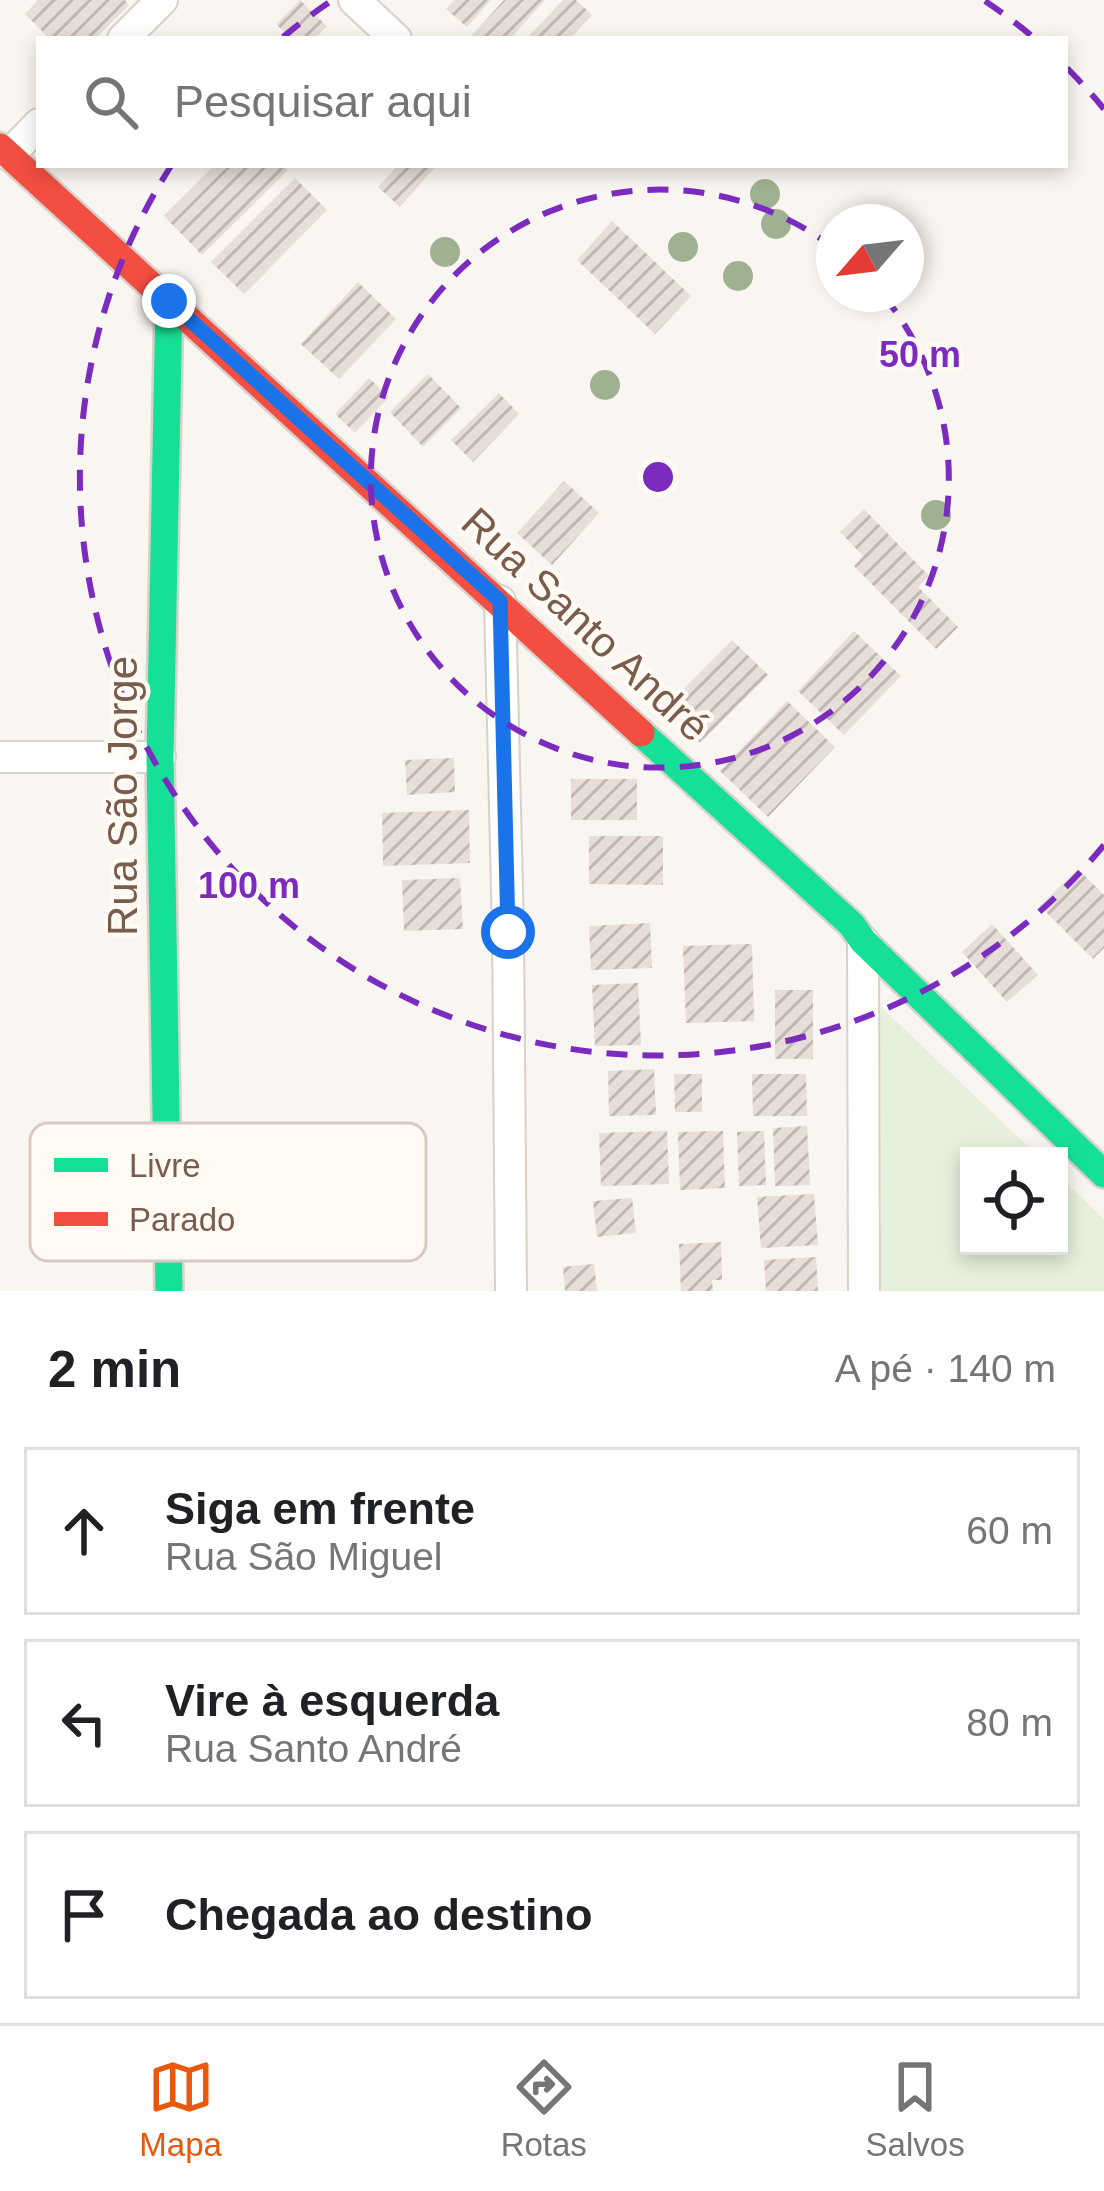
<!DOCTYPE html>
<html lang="pt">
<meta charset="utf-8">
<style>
:root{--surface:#fff;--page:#f2f2f2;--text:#202124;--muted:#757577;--line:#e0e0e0;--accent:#ea580c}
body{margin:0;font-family:Arial,sans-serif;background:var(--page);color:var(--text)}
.controls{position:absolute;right:36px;bottom:36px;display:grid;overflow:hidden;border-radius:0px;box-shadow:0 6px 18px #0003}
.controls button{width:108px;height:108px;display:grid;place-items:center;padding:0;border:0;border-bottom:3px solid var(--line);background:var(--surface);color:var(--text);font:60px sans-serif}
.compass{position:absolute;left:816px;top:204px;width:108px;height:108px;border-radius:50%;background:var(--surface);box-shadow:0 6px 18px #0003;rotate:242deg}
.stop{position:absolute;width:36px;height:36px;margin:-27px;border:9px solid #1a73e8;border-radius:50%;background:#fff}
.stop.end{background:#1a73e8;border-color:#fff;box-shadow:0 3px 12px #0008}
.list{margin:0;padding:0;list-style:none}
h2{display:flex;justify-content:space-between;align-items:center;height:156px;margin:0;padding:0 48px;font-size:51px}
h2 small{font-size:39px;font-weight:400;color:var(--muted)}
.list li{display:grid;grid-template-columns:78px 1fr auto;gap:36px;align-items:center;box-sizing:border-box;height:168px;margin:0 24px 24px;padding:0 24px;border:3px solid var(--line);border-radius:0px}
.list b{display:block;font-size:45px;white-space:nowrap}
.list p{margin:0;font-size:39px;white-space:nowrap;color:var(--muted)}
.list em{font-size:39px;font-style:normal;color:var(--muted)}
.icon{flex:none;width:66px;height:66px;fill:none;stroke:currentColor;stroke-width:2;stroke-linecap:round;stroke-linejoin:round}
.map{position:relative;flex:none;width:1104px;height:1291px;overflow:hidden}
.search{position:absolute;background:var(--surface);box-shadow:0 6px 18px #0003;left:36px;right:36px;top:36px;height:132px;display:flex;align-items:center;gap:30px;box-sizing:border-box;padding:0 42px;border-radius:0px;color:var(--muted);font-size:45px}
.sheet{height:732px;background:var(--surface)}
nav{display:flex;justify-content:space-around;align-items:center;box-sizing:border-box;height:168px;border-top:3px solid var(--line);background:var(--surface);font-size:33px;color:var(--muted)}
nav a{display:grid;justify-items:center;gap:6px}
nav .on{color:var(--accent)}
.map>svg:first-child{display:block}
</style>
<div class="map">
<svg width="1104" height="1291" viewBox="0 0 1104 1291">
<defs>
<pattern id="building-hatch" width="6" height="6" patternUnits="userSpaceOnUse" patternTransform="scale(3)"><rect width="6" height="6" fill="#e6ded7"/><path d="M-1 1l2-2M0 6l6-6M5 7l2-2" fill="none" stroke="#bfb7b1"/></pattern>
</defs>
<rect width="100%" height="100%" fill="#f9f5f0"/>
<!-- green -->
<path fill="#e7f0db" d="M880,1006L1038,1156H969V1246H1059V1176L1104,1219V1291H881Z"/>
<!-- building -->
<g fill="url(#building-hatch)">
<path d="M38,0H125L129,5L95,39H50L25,14Z"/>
<path d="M300,0L327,26L315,39H292L276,24Z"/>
<path d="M454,0H491L467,27L446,9Z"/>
<path d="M504,0H545L510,39H477L472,35Z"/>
<path d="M563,0H576L592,15L570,39H526Z"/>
<path d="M215,165H283L288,170L202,255L164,216Z"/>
<path d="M398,165H437L400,207L378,187Z"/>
<path d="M295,178L327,210L244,294L211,262Z"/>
<path d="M612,221L691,296L655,334L577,260Z"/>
<path d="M358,282L396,319L339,379L301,344Z"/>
<path d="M428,374L461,408L423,447L390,412Z"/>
<path d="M369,378L389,397L355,433L335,414Z"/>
<path d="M499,393L519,414L473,462L451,440Z"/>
<path d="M564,481L599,513L552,565L517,533Z"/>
<path d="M864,509L929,576L918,587L958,627L936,649L854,566L863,556L840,532Z"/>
<path d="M854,631L901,676L844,735L798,691Z"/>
<path d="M732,640L768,675L700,743L665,708Z"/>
<path d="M787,701L835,747L768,817L720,771Z"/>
<path d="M454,758L455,792L407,795L405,760Z"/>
<rect x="571" y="779" width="66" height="41"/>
<path d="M469,810L470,863L383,866L382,813Z"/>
<path d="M589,836H663V885L589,884Z"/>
<path d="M1078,869L1104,895V948L1093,959L1040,906Z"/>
<path d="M460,878L463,929L404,931L402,880Z"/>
<path d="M650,923L652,968L591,970L589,926Z"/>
<path d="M992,924L1038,975L1007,1002L962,952Z"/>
<path d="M752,944L754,1021L686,1023L683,946Z"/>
<path d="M638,983L641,1045L595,1046L592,985Z"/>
<rect x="775" y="990" width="38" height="69"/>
<path d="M654,1069L656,1115L609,1116L608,1071Z"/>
<path d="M674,1074H702V1112H675Z"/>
<path d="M752,1074H806L807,1116H753Z"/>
<path d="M807,1126L810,1185L775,1186L773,1128Z"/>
<path d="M667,1131L669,1184L601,1186L599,1133Z"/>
<path d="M723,1131L725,1188L680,1190L678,1132Z"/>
<path d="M764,1131L766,1185L739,1186L737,1132Z"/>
<path d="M814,1194L818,1245L761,1248L757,1197Z"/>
<path d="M632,1198L636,1233L597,1237L593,1201Z"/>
<path d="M721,1242L722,1280H712L713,1291H681L679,1244Z"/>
<path d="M816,1257L818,1291H766L764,1260Z"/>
<path d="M594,1264L597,1291H565L563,1267Z"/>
</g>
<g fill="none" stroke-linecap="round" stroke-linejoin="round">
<!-- street casing -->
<g stroke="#d7d1cb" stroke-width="34">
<g id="street">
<path d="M354,0L396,39"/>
<path d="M123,39L162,0"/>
<path d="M9,155L39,124"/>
<path d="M500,601L508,932L511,1291"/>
<path d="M0,757H160"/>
<path d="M863,941L864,1291"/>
</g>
</g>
<!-- fast casing -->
<g stroke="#d9d2cb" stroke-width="32">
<g id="fast">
<path d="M169,301L160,757L169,1291"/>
<path d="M641,733L852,925L863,941L1104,1174"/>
</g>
</g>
<!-- jam casing -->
<g stroke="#d9d2cb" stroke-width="32">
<path id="jam" d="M0,147L641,733"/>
</g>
<!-- street -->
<use href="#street" stroke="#fefefd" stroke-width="30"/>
<!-- fast -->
<use href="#fast" stroke="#16e098" stroke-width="27"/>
<!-- jam -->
<use href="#jam" stroke="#f24e42" stroke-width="27"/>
</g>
<!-- trees -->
<g fill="#9eb190">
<circle cx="765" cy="194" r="15"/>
<circle cx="776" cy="224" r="15"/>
<circle cx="683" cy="247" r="15"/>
<circle cx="445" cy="252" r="15"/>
<circle cx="738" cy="276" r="15"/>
<circle cx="605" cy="385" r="15"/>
<circle cx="936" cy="515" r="15"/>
</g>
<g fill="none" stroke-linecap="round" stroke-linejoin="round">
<!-- route -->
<path stroke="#1a73e8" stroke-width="15" d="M169,301L500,601L508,932"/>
</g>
<!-- distance rings -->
<g fill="none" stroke="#7b2cbf" stroke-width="6" stroke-dasharray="21 15">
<path d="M883 295A289 289 0 1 1 834 248"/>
<path d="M1104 845A578 578 0 0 1 171 166M283 37A578 578 0 0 1 331 1M985 1A578 578 0 0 1 1033 37M1067 68A578 578 0 0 1 1104 109"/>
</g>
<g text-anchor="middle" stroke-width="9" stroke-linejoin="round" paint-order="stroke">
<!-- street labels -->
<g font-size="42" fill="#7a5c4d" stroke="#fffaf3">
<text transform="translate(586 624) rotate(43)" y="15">Rua Santo André</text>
<text transform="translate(122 796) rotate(-90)" y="15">Rua São Jorge</text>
</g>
</g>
<!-- legend -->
<rect x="30" y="1123" width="396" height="138" rx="18" fill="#fffaf3" stroke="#d7cbc1" stroke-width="3"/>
<rect x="54" y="1158" width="54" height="14" fill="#16e098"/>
<rect x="54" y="1212" width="54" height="14" fill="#f24e42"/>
<g font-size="33" fill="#7a5c4d">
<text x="129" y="1177">Livre</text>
<text x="129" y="1231">Parado</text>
</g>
<circle cx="658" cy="477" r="18" fill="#7b2cbf" stroke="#fffaf3" stroke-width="6"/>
<g font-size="36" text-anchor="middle" font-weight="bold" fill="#7b2cbf" stroke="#fffaf3" stroke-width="9" stroke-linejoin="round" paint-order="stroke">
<text x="920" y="367">50 m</text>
<text x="249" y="898">100 m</text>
</g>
</svg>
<div class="controls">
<button><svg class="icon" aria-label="locate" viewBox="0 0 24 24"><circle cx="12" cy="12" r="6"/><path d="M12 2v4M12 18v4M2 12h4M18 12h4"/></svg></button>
</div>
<svg class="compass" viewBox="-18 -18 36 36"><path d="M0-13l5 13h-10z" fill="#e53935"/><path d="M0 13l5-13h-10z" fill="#757577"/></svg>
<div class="stop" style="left:508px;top:932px"></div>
<div class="stop end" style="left:169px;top:301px"></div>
<div class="search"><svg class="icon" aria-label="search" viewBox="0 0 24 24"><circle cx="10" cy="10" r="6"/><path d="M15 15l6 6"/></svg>Pesquisar aqui</div>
</div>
<section class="sheet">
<h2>2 min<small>A pé · 140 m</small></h2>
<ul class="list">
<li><svg class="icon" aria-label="ahead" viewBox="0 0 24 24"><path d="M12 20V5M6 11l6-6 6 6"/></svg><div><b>Siga em frente</b><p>Rua São Miguel</p></div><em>60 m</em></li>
<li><svg class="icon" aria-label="left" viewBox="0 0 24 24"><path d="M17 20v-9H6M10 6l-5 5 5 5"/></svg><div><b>Vire à esquerda</b><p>Rua Santo André</p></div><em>80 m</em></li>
<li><svg class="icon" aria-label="arrive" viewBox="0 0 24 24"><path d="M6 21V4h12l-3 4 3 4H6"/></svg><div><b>Chegada ao destino</b></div></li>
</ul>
</section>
<nav>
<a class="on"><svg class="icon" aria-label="map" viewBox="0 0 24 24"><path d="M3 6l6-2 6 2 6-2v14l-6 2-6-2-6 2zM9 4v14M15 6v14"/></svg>Mapa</a>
<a><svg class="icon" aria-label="directions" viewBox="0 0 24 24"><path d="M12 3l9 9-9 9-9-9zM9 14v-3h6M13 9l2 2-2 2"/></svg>Rotas</a>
<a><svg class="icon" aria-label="saved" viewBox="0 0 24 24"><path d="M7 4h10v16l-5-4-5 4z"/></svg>Salvos</a>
</nav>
